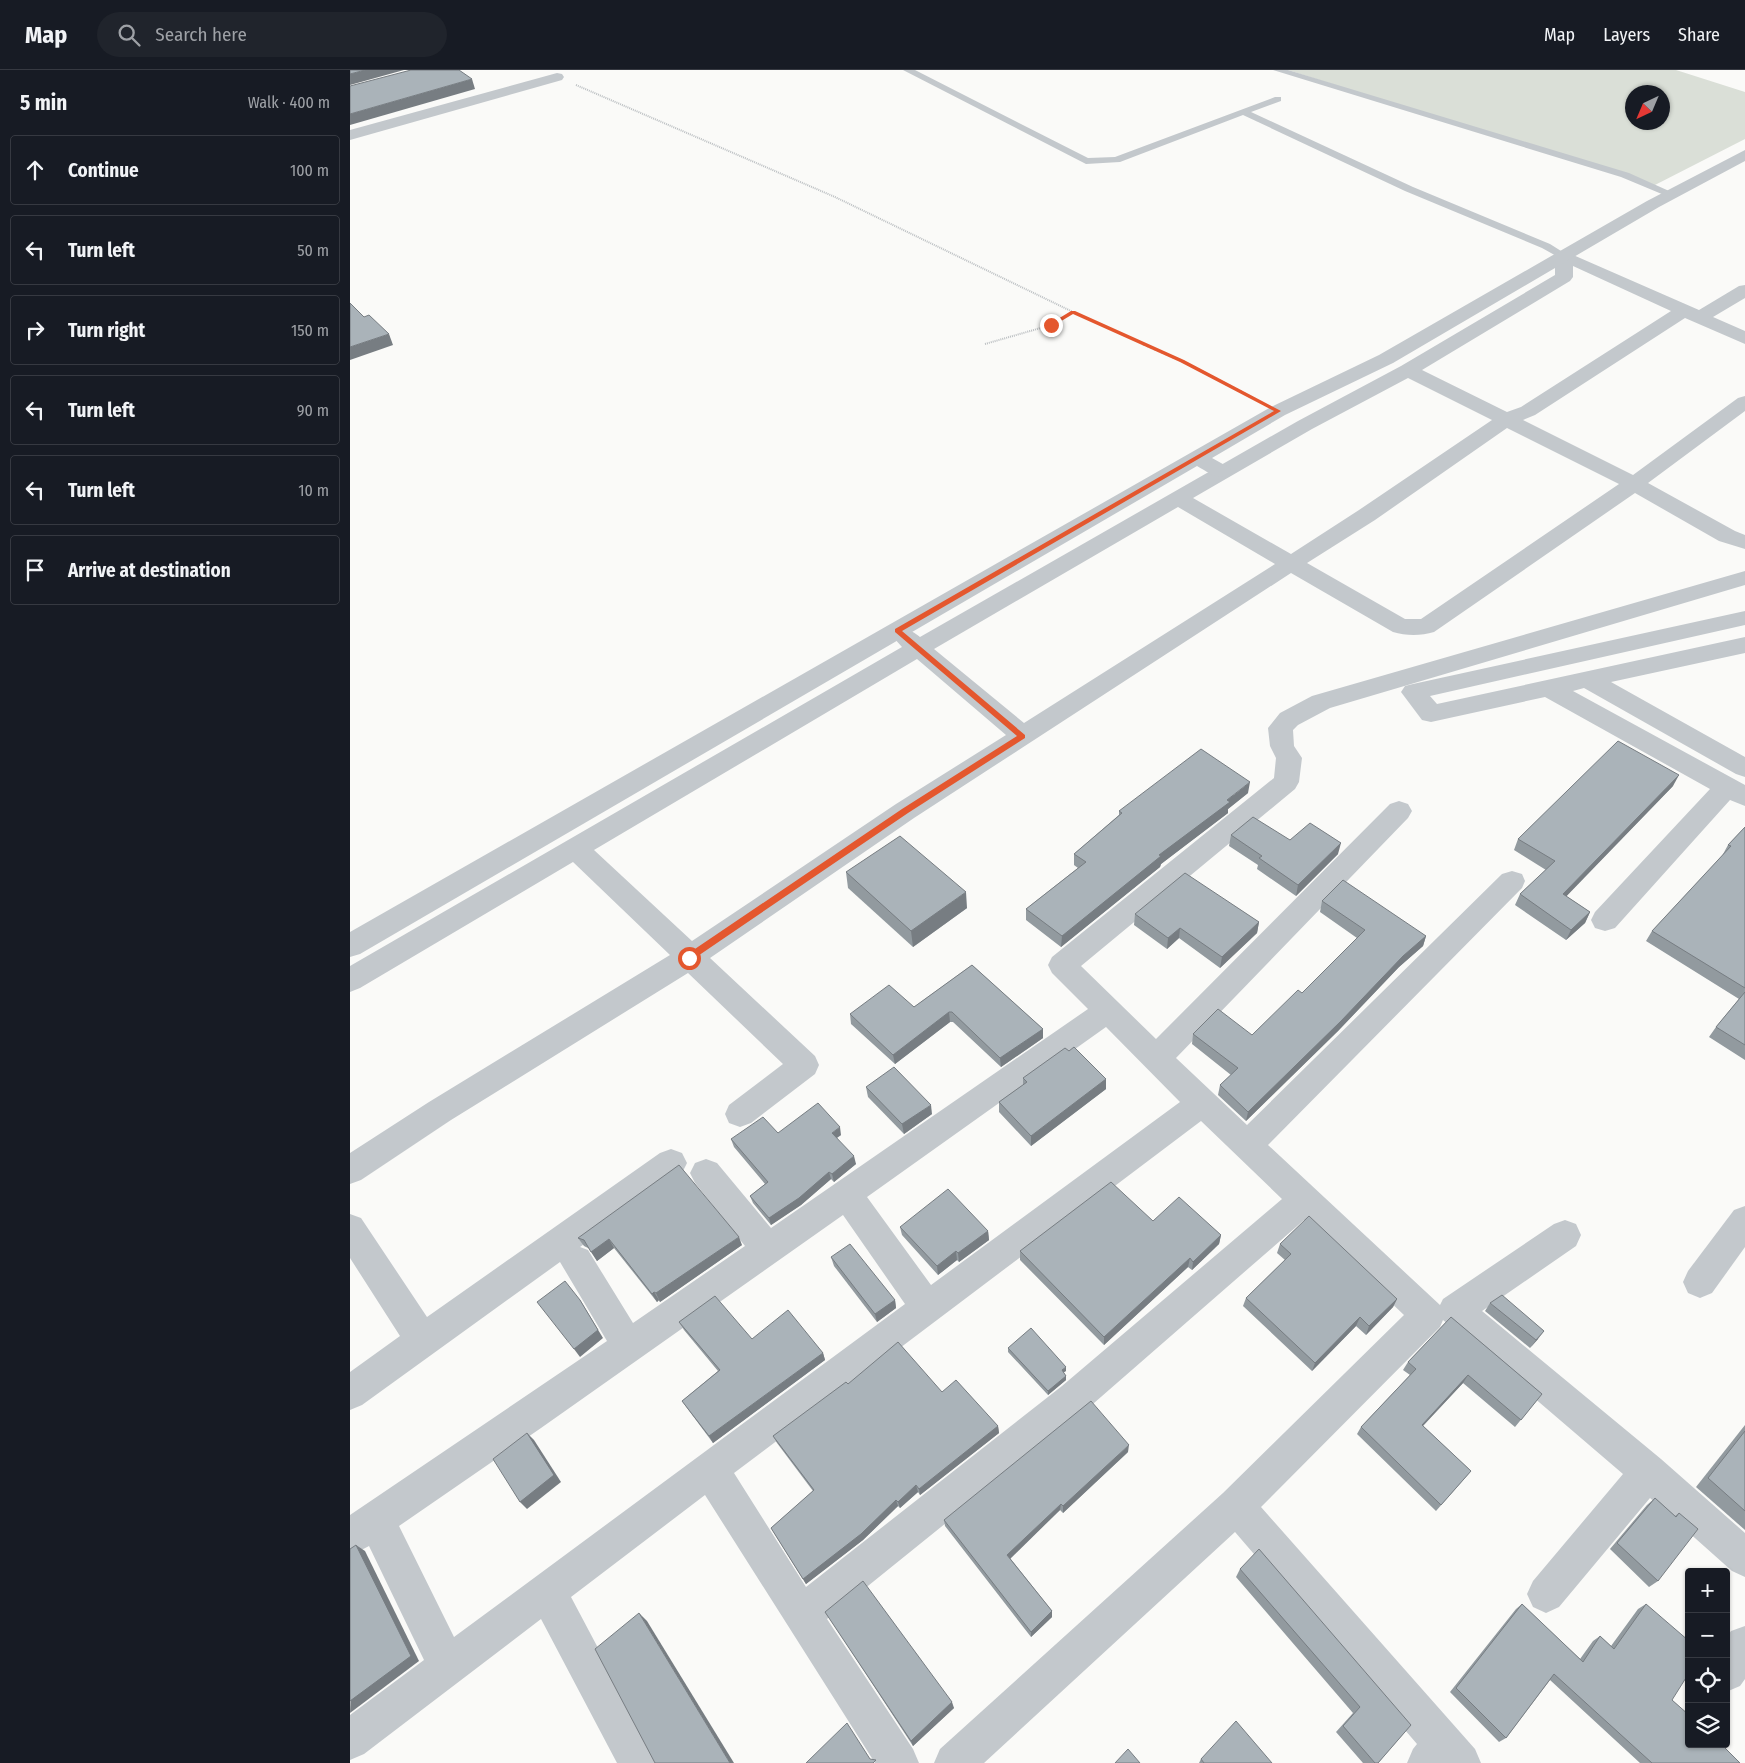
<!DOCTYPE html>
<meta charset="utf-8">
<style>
:root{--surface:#171b24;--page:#20242c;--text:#f1f3f6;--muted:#9ea1a6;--line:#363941}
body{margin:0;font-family:"Fira Sans Condensed",sans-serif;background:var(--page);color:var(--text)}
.controls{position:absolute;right:15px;bottom:15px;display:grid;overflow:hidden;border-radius:5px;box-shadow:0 1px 4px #0004}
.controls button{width:45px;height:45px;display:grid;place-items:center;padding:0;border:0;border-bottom:1px solid var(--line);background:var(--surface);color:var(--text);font:25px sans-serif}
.compass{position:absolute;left:1275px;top:15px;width:45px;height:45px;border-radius:50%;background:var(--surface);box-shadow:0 1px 4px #0004;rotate:224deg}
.stop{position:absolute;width:15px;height:15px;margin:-11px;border:4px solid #e4572e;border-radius:50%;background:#fff}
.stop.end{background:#e4572e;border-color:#fff;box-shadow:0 1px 5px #0008}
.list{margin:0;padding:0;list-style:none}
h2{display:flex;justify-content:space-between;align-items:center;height:65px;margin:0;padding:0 20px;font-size:21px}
h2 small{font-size:16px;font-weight:400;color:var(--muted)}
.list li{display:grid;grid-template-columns:32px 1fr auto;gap:15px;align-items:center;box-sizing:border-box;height:70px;margin:0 10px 10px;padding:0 10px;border:1px solid var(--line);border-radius:5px}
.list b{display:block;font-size:19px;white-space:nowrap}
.list em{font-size:16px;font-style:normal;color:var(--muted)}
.icon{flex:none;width:28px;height:28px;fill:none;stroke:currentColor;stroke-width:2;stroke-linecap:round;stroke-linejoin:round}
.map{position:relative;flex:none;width:1395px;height:1693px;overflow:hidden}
header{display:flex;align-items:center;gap:30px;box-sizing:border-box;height:70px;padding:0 25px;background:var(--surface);border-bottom:1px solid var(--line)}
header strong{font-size:24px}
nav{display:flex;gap:28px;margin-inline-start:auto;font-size:18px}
.search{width:350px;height:45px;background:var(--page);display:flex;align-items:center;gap:12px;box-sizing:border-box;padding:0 18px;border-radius:28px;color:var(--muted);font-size:19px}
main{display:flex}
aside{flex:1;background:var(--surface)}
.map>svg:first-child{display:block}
</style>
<header>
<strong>Map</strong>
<div class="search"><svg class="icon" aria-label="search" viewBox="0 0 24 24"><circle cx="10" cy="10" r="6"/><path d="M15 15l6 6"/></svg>Search here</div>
<nav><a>Map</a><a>Layers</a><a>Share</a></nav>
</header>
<main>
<aside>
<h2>5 min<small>Walk · 400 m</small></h2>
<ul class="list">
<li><svg class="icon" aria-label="ahead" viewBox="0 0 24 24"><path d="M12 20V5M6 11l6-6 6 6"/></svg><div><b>Continue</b></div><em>100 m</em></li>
<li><svg class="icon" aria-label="left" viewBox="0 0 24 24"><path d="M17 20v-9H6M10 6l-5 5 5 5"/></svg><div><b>Turn left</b></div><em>50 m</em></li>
<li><svg class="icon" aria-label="right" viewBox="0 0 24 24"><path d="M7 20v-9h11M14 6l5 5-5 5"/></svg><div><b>Turn right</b></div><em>150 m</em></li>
<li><svg class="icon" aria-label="left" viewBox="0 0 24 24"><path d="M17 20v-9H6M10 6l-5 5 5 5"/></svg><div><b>Turn left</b></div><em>90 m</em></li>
<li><svg class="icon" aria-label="left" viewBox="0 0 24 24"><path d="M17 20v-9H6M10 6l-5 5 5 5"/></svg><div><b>Turn left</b></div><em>10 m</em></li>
<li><svg class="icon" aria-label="arrive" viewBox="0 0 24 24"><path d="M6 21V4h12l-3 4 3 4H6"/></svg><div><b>Arrive at destination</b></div></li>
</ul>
</aside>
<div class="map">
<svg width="1395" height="1693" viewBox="0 0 1395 1693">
<rect width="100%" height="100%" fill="#fafaf8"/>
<!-- green -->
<path fill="#dadfd7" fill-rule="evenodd" d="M938,0H1326L1395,22V69L1303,116ZM1282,22H1312V52H1282Z"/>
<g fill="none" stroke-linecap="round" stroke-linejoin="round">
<!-- path-far1 -->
<g stroke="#bbbfc2" stroke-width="2" stroke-dasharray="1 1" stroke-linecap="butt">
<path d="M226,15L485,127L723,242"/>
<path d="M635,274L701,255L723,242L796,275"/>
</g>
<!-- path -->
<path stroke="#bbbfc2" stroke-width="2.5" stroke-dasharray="2 2" stroke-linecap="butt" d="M793,274L832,291L905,329"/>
<!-- service -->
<g fill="#c3c8cc" fill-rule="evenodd">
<path d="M553,0H565L738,88L765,87L925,27H931V31L901,42L1063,117L1200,174L1219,186L1218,188H1210L1192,178L1055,121L893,45L770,92L736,94Z"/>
<path d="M923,0H938L1279,103L1328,125L1327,127H1319L1271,107Z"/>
</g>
<!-- minor -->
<g fill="#c3c8cc" fill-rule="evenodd">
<path d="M207,3L212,4L214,7L212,10L0,70V60Z"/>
<path d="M1214,181L1349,240L1389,216L1395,215V228L1363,247L1395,261V274L1335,248L1185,345L1173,350L1283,405L1388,328L1395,326V341L1298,413L1385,461L1395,465V479L1369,471L1285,423L1084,562C1071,566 1056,566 1043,562L941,503L564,748L360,888L465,986L469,995L465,1004L401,1053L390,1057L379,1053L375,1044L379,1035L433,994L338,903L101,1050L11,1110L0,1114V1083L79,1032L320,885L223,792L10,918L0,922V896L552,577L543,567L547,562C557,559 562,560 570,567L948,351L1051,296L1205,205V186L1208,182ZM1223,196L1321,241L1171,337L1157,342L1072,300L1220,211L1223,207ZM1058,308L1142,350L1009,440L941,484L843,428L962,359ZM1157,358L1269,414L1071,549H1055L957,493L1025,450ZM828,437L925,494L674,653L584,579ZM567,589L656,665L546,734L342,871L244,780Z"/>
<path d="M1395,501V515L980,638L948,655L943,660L944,676L952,688L949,712L945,719L731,896L806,969L1040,734L1049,731L1058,734L1062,741L1058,748L826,988L897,1055L1152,804L1162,801L1172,804L1175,811L1172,818L918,1075L1090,1235L1093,1229L1204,1154L1215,1150L1226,1154L1231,1165L1226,1176L1132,1241L1311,1389L1395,1463V1507L1382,1501L1300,1428L1209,1537L1196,1543L1183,1537L1177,1524L1183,1511L1273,1404L1093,1250L1090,1257L911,1437L1125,1679L1131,1693H1057L1063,1679L1067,1674L885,1462L634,1693H584L590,1679L873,1423L1054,1245L954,1150L736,1340L477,1549L563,1679L569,1693H525L355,1425L221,1527L309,1693H267L191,1549L14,1684L0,1690V1645L74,1590L19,1476L0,1486V1445L257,1271L210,1192L12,1335L0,1340V1302L50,1266L0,1188V1144L11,1148L77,1247L310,1083L321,1079L332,1083L337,1093L332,1103L230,1177L238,1180L283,1253L395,1176L345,1113L340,1103L345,1093L356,1089L367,1093L421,1158L738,939L702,903L698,895L702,887L924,708L926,688L920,676L918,658L930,643L962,626ZM756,957L830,1032L581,1215L517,1127ZM851,1051L932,1129L712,1316L456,1517L384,1403ZM493,1145L555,1234L104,1567L49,1456L191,1358Z"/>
<path d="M1395,541V555L1080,626L1087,634L1395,567V583L1261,612L1395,687V707L1386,704L1234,618L1223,621L1395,715V736L1380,730L1265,858L1255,861L1245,858L1241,850L1245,842L1360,719L1195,627L1081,652L1072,650L1051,622L1055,616L1063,614Z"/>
<path d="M1395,1136V1177L1362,1223L1350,1228L1338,1223L1333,1212L1338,1201L1384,1140Z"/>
<path d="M1395,1556V1609L1390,1616L1376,1622V1568L1381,1561Z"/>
</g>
<!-- tertiary -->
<path fill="#c3c8cc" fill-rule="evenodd" d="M1395,80V91L1309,137L1043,293L935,345L862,388L880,398L883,402L880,406C867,410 858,402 847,396L10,884L0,887V862L921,337L1029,285L1297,131Z"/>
</g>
<!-- wall -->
<g fill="#929a9f">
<path d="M1323,716L1216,826L1240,842L1235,853L1216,870L1165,835L1170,824L1196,800L1164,780L1168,769Z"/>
<path d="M898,723L878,739V743L811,794L810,797L711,877L676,850V839L728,798L724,795V784L769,745V741Z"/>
<path d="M1395,757V990L1359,967L1366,957L1389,929L1296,871L1302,861L1372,786L1378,775Z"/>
<path d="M881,765L940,770L988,784L946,826L907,799L908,795L879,776Z"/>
<path d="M496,802L617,838L563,877L498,818Z"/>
<path d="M972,831L1076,866L1073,876L1049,897L988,961L896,1051L868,1025L870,1015L881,1005L842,974L843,964L902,965L952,923L1007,868L970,842Z"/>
<path d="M785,844L909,852L907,863L870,898L829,868L817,879L784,855Z"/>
<path d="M622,895L693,959V968L651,997L603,952H600L545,994L501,954L500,944L564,937Z"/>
<path d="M673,1008L756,1009V1019L681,1076L649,1042V1032L673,1015Z"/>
<path d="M516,1017L582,1044L554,1064L518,1027Z"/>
<path d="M428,1063L491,1065L487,1068L506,1094L484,1112L481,1109L451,1135L421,1155L403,1133L400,1126L415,1114L384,1077L381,1069Z"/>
<path d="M803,1151L871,1165L869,1174L842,1200L838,1197L754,1275L670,1190V1181Z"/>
<path d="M550,1157L638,1161L639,1170L609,1192L607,1190L588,1205L552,1165Z"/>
<path d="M228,1168L392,1175L310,1232L309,1230L307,1232L264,1178L247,1191L240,1179L234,1176Z"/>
<path d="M930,1174L1047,1229L1043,1237L1016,1265L1006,1256L962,1301L893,1236L896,1228L935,1190L927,1183Z"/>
<path d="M481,1187L545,1230L546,1238L527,1252L484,1196Z"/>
<path d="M1140,1233L1188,1269L1180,1278L1135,1241Z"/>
<path d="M1101,1247L1192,1324L1165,1357L1113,1313L1073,1356L1121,1401L1086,1441L1007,1364L1011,1357L1060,1305L1053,1300L1058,1292Z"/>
<path d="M329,1252L402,1269L473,1283L475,1290L363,1373L337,1338L332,1331L368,1301L334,1260Z"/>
<path d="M658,1278L716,1301L713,1302L716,1306V1310L698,1325L658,1282Z"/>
<path d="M498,1314L592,1322L648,1356L649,1363L570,1425L568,1422L550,1438L548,1436L513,1470L456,1514L421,1458L463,1421L427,1373L423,1366Z"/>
<path d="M1395,1355V1460L1346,1417Z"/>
<path d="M778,1382L713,1443L710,1440L660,1488L702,1541V1547L681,1567L595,1456L594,1450Z"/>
<path d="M1305,1428L1325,1446L1329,1443L1308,1511L1299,1517L1260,1479L1297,1435Z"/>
<path d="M890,1499L1061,1655L1028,1693H1013L986,1662L1003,1643L886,1507Z"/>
<path d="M1172,1534L1230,1589L1243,1571L1250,1566L1261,1576L1288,1539L1296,1534L1322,1630L1390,1693H1290L1200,1610L1156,1668L1149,1672L1100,1622L1166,1539Z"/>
<path d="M475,1542L604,1638L563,1676L480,1549Z"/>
<path d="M851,1689L922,1693H849Z"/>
</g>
<!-- shaded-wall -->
<g fill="#777d82">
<path d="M15,0H54L0,15V4Z"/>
<path d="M122,9L125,19L0,55V44Z"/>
<path d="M39,264L43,275L0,290V277Z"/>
<path d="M1329,705L1323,716L1208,835L1213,824Z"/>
<path d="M900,712L898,723L878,739V743L811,794L810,797L711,877L712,866L809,785Z"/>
<path d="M991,773L988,784L946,826L948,815Z"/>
<path d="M616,822L617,838L563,877L561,861Z"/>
<path d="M1240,842L1235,853L1216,870L1221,860Z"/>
<path d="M909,852L907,863L870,898L872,887Z"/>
<path d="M830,858L829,868L817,879L818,868Z"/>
<path d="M1076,866L1073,876L1049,897L988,961L896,1051L898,1042L1053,886Z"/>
<path d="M599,942L600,952L545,994L543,985Z"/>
<path d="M693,959V968L651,997L650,988Z"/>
<path d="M756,1009V1019L681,1076V1066Z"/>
<path d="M581,1035L582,1044L554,1064L552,1054Z"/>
<path d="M490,1057L491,1065L483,1070L482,1063Z"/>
<path d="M504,1086L506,1094L484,1112L482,1104Z"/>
<path d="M479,1102L481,1109L451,1135L421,1155L419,1148Z"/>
<path d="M638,1161L639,1170L609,1192L608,1183Z"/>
<path d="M871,1165L869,1174L842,1200L843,1192Z"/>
<path d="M389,1167L392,1175L310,1232L306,1223Z"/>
<path d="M259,1169L264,1178L247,1191L241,1182Z"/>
<path d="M606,1181L607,1190L588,1205L587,1196Z"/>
<path d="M840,1188L838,1197L754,1275V1267Z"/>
<path d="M304,1222L309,1230L307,1232L302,1224Z"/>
<path d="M1047,1229L1043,1237L1016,1265L1019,1256Z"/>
<path d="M230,1230L253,1268L230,1287L224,1279Z"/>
<path d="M545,1230L546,1238L527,1252L525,1244Z"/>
<path d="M1010,1247L1006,1256L962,1301L965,1293Z"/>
<path d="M1194,1261L1188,1269L1180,1278L1186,1270Z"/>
<path d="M473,1283L475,1290L363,1373L359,1366Z"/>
<path d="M716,1297V1301L711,1304L712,1300Z"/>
<path d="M1118,1305L1113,1313L1067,1362L1072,1355Z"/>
<path d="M716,1306V1310L698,1325V1321Z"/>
<path d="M648,1356L649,1363L570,1425L569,1419Z"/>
<path d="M177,1363L184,1370L211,1412L177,1439L170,1432Z"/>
<path d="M779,1375L778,1382L713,1443V1436Z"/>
<path d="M566,1415L568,1422L550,1438L548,1432Z"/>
<path d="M546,1430L548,1436L513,1470L456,1514L453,1509Z"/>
<path d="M711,1434L710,1440L658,1491L657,1485Z"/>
<path d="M6,1475L15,1481L69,1591L0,1643Z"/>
<path d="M702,1541V1547L681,1567V1562Z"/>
<path d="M289,1543L297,1551L384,1693H380Z"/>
<path d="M602,1632L604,1638L563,1676L561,1671Z"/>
</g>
<!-- building -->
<g fill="#aab3b9" stroke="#777d82">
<path d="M0,0H15L0,4Z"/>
<path d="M61,0H109L122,9L0,44V16Z"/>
<path d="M0,233L14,247L19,245L39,264L0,277Z"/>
<path d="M1268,671L1329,705L1213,824L1240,842L1221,860L1170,824L1205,791L1168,769Z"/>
<path d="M851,679L900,712L877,730L880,732L809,785L811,786L712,866L676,839L736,792L724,784L772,743L769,741Z"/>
<path d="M903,747L940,770L960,753L991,773L948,815L909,788L912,786L881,765Z"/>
<path d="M1395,757V918L1302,861L1381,776L1378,775Z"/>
<path d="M550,766L616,822L561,861L496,802Z"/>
<path d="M835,803L909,852L872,887L830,858L818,868L785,844Z"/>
<path d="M993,810L1076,866L1053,886L991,951L898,1042L870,1015L888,998L843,964L868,939L902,965L948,920L952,923L1015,860L972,831Z"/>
<path d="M622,895L693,959L650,988L602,942H599L543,985L500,944L539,915L564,937Z"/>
<path d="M1395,922V975L1366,957Z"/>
<path d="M724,977L756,1009L681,1066L649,1032L677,1012L673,1008L715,978L719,981Z"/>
<path d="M544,997L581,1035L552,1054L516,1017Z"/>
<path d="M468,1033L490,1057L482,1063L504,1086L482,1104L479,1102L449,1128L419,1148L400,1126L418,1112L381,1069L413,1047L428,1063Z"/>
<path d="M329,1095L389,1167L306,1223L304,1222L302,1224L259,1169L241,1182L234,1170L228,1168Z"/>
<path d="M761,1112L803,1151L829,1127L871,1165L843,1192L840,1188L754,1267L670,1181Z"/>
<path d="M598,1119L638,1161L608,1183L606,1181L587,1196L550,1157Z"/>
<path d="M959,1146L1047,1229L1019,1256L1010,1247L965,1293L896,1228L941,1184L930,1174Z"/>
<path d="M500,1174L545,1230L525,1244L481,1187Z"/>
<path d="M215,1211L230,1230L248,1260L224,1279L187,1232Z"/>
<path d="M1152,1225L1194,1261L1186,1270L1140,1233Z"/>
<path d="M365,1226L402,1269L438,1240L473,1283L359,1366L332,1331L370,1300L329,1252Z"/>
<path d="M1101,1247L1192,1324L1171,1350L1118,1305L1072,1355L1121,1401L1091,1435L1011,1357L1066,1299L1058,1292Z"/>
<path d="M681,1258L716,1297L712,1300L716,1306L698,1321L658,1278Z"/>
<path d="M548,1272L592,1322L606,1310L648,1356L569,1419L566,1415L548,1432L546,1430L511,1464L453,1509L421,1458L464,1420L423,1366L496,1312L498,1314Z"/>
<path d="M741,1331L779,1375L713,1436L711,1434L657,1485L702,1541L681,1562L594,1450Z"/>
<path d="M1395,1361V1441L1358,1408Z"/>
<path d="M177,1363L204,1405L170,1432L143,1389Z"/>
<path d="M1305,1428L1326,1447L1329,1443L1348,1459L1308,1511L1267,1473Z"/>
<path d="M6,1475L61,1586L0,1631V1479Z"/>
<path d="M909,1479L1061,1655L1028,1693H1025L993,1656L1010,1637L890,1499Z"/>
<path d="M513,1511L602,1632L561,1671L475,1542Z"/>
<path d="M1172,1534L1233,1592L1250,1566L1264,1579L1296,1534L1339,1571V1603L1322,1630L1339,1645V1674H1371L1390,1693H1302L1204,1604L1156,1668L1106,1618Z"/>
<path d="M289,1543L380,1693H305L245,1579Z"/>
<path d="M886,1651L922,1693H854L851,1689Z"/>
<path d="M497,1653L520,1689L526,1690L523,1693H456Z"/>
<path d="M778,1679L790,1693H765Z"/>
</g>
<!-- route -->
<path fill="#e4572e" d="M721,241H725L834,290L931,341L552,561L675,665V668L558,743L342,890H336V885L552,739L667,666L545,562V559L924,341L830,292L723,244L703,256L698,255Z"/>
</svg>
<div class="controls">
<button>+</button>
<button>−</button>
<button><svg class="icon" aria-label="locate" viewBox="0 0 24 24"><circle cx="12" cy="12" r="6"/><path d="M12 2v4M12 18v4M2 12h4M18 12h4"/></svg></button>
<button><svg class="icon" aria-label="layers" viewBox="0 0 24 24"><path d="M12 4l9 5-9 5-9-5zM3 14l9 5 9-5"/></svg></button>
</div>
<svg class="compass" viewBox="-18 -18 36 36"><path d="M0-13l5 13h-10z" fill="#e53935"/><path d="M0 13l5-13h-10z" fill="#9ea1a6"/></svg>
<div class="stop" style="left:339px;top:888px"></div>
<div class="stop end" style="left:701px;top:255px"></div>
</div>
</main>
